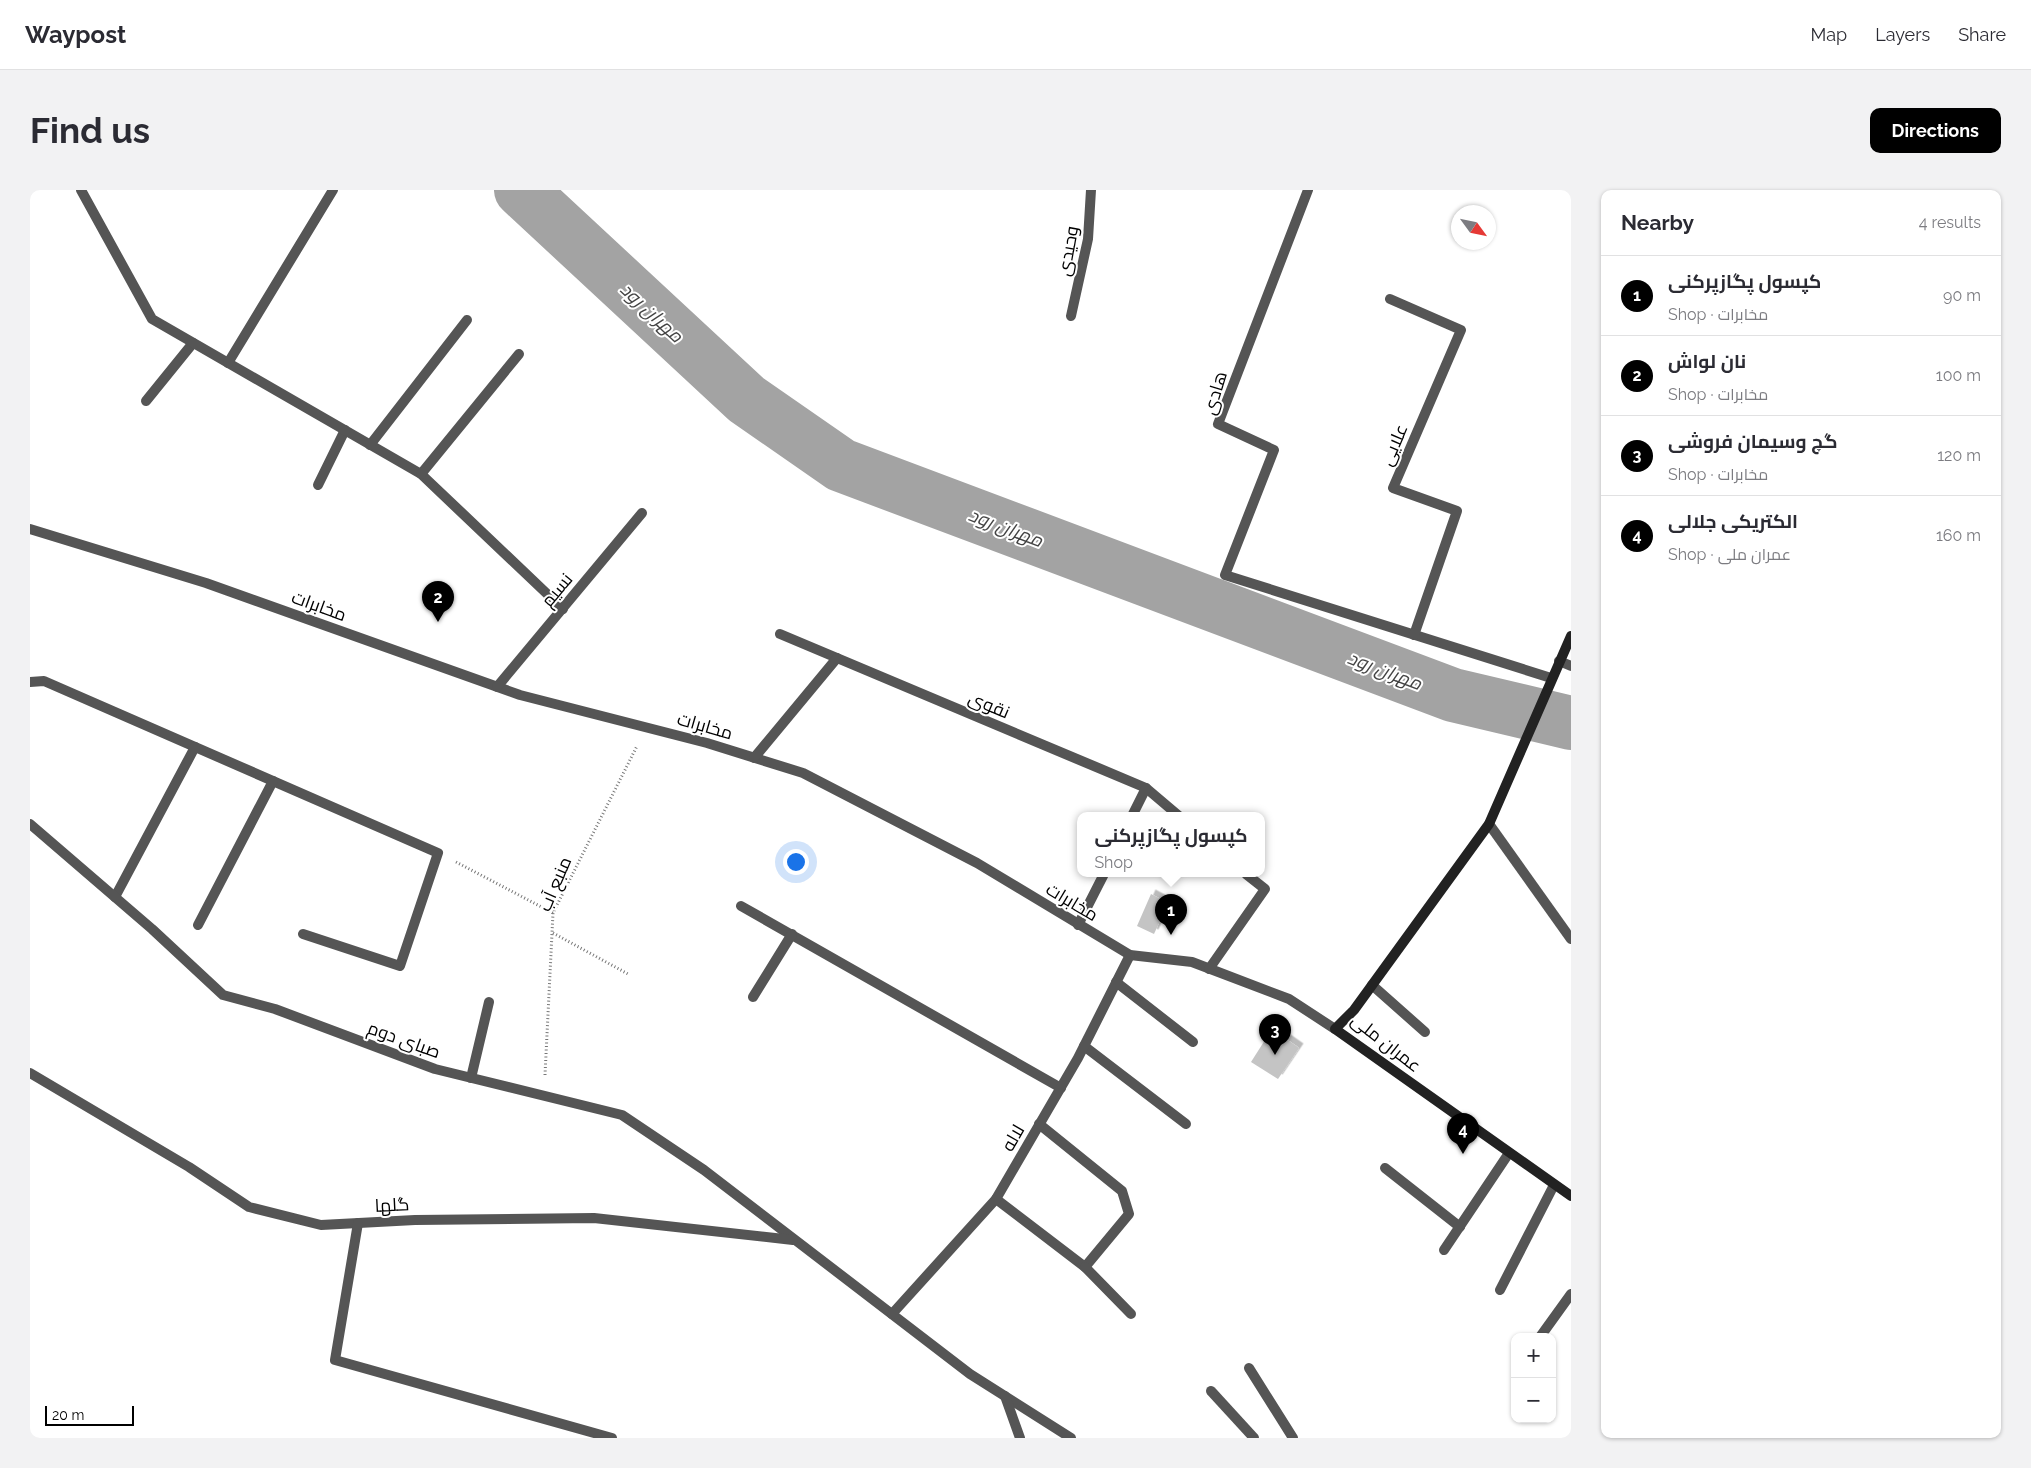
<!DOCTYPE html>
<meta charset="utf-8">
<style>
:root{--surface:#fff;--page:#f2f2f3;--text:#2b2b33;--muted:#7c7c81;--line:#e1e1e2;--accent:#000}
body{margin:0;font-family:Raleway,Cairo,sans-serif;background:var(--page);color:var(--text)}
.controls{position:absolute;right:15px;bottom:15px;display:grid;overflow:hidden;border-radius:10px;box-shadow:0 1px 4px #0004}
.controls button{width:45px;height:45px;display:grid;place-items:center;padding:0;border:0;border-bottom:1px solid var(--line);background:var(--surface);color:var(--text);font:25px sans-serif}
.compass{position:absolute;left:1421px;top:15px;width:45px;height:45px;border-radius:50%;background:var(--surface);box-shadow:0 1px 4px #0004;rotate:123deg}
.scale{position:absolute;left:15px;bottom:12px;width:89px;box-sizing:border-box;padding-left:5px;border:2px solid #000;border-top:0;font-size:14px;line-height:18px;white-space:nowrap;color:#000;-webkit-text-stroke:4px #fff;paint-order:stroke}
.you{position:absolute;left:765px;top:671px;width:18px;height:18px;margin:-12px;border:4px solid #fff;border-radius:50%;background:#1a73e8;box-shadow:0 0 0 8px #1a73e833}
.badge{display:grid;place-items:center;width:32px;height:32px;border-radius:50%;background:var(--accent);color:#fff;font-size:16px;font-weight:700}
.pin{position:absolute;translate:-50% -41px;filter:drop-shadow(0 1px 2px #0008)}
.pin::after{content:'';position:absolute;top:26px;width:18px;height:15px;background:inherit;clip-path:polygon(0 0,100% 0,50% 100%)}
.popup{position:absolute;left:1047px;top:622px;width:188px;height:65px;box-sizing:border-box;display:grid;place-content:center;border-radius:10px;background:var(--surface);filter:drop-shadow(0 1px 4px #0005);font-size:16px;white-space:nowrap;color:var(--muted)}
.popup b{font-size:19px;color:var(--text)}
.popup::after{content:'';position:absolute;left:50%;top:100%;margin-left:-10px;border:10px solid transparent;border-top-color:var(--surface)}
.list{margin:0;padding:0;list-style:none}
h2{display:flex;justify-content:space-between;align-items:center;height:65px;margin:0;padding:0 20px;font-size:21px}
h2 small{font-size:16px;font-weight:400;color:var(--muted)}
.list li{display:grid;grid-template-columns:32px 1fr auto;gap:15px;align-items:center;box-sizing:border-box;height:80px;padding:0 20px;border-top:1px solid var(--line)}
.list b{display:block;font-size:19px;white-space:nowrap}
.list p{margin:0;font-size:16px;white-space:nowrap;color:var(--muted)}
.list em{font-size:16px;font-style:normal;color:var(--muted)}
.map{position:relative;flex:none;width:1541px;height:1248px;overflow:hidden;border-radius:10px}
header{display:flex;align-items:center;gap:30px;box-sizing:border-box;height:70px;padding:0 25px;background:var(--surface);border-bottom:1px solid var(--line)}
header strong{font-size:24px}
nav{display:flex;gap:28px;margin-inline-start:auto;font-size:18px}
.intro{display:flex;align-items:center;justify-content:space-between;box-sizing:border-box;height:120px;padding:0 30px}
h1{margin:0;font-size:35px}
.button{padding:12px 22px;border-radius:10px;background:var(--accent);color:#fff;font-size:18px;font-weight:700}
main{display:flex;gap:30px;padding:0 30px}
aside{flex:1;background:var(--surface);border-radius:10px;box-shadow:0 1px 4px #0004}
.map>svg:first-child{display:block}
</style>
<header>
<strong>Waypost</strong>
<nav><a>Map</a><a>Layers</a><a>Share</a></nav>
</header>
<div class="intro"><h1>Find us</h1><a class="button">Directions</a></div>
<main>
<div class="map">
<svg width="1541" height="1248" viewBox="0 0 1541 1248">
<defs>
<filter id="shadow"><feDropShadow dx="4.5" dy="-4.5" stdDeviation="0" flood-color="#0004"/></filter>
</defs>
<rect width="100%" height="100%" fill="#fff"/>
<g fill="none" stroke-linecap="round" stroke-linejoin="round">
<!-- river -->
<path stroke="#a3a3a3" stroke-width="54" d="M491,0L716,209L811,275L1423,505L1541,533"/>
</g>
<!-- building -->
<g fill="#c4c4c4" filter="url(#shadow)">
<path d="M1121,704L1138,713L1124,744L1107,736Z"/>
<path d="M1242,839L1269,858L1248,889L1221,872Z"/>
</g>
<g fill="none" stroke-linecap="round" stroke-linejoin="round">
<!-- path -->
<g stroke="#777" stroke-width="3" stroke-dasharray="1 2.5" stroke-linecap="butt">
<path d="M426,672L523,723"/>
<path d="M523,743L598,784"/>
<path d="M515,885L523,723L607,556"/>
</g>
<!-- lane -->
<g stroke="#555" stroke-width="10">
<path d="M116,211L163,153"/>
<path d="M288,295L315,240"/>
<path d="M0,492L14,491L408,663L370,776L273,744"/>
<path d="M1459,634L1541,749"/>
<path d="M85,707L165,557"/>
<path d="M711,716L1031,898"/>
<path d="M168,735L243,591"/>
<path d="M1086,792L1163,852"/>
<path d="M1342,795L1395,842"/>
<path d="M723,807L762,744"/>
<path d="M1054,856L1156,934"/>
<path d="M441,888L459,812"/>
<path d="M1355,978L1430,1037"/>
<path d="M966,1009L1055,1077L1099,1024L1092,1001L1009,934"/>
<path d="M1414,1060L1479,963"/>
<path d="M1055,1077L1101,1124"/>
<path d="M1470,1100L1524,995"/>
<path d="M1510,1147L1541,1104"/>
<path d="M1219,1178L1263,1248"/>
<path d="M1181,1201L1224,1248"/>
</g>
<!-- street -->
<g stroke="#555" stroke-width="10">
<path d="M51,0L122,129L391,284L533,419"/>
<path d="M1278,0L1188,234L1244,260L1195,385L1521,488"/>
<path d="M1360,109L1431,140L1363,298L1427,321L1384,445"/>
<path d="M1041,126L1058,49L1061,0"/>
<path d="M198,173L303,0"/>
<path d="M340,255L437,130"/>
<path d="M391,284L489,164"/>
<path d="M0,339L176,393L490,505L677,553L773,583L947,673L1100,765L1162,772L1259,809L1305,839"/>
<path d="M750,444L1116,598L1149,626"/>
<path d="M1529,471L1541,476"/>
<path d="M467,497L612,323"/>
<path d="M724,568L807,468"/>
<path d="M1102,626L1116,598"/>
<path d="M0,634L122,739L193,805L245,819L405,879L592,925L674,980L940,1184L1041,1248"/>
<path d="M1048,735L1074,684"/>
<path d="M1179,779L1235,699L1216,684"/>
<path d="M0,883L159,977L219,1017L291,1035L385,1030L564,1028L763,1050"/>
<path d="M328,1033L305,1170L582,1248"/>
<path d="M862,1124L966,1009L1048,868L1100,765"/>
<path d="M975,1206L990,1248"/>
</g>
<!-- secondary -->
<path stroke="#222" stroke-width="10" d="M1541,446L1459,634L1324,820L1305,839L1541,1006"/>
</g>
<g text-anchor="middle" stroke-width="4" stroke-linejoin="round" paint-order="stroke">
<!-- street labels -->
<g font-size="18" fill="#000" stroke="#fff">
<text transform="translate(1038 61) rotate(-80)" y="6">وحیدی</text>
<text transform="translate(1185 203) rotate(-73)" y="6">هادی</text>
<text transform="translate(1364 255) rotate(-67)" y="6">علایی</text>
<text transform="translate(527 400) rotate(-50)" y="6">نسیم</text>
<text transform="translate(289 416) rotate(20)" y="6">مخابرات</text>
<text transform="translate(959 515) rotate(23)" y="6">نقوی</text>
<text transform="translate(675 536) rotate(16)" y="6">مخابرات</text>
<text transform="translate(525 694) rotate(-67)" y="6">منبع آب</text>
<text transform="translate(1042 712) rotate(31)" y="6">مخابرات</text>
<text transform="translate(374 850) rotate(20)" y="6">صبای دوم</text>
<text transform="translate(1356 853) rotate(38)" y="6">عمران ملی</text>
<text transform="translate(983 948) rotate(-60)" y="6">لاله</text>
<text transform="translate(362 1015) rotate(-3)" y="6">گلها</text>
</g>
<!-- water labels -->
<g font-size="19" font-style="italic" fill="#444" stroke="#fff">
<text transform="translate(622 122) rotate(43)" y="7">مهران رود</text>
<text transform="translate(976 337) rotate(21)" y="7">مهران رود</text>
<text transform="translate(1355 480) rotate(21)" y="7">مهران رود</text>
</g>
</g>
</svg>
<div class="controls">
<button>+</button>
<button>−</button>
</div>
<svg class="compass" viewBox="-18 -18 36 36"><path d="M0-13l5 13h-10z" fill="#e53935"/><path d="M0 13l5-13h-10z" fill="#7c7c81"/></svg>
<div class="scale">20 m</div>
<div class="you"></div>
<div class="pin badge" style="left:1141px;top:745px">1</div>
<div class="popup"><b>کپسول پگازپرکنی</b>Shop</div>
<div class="pin badge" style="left:408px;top:432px">2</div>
<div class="pin badge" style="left:1245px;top:865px">3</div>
<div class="pin badge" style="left:1433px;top:964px">4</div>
</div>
<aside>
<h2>Nearby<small>4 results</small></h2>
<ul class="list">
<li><span class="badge">1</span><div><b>کپسول پگازپرکنی</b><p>Shop · مخابرات</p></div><em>90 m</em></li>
<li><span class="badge">2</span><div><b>نان لواش</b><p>Shop · مخابرات</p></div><em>100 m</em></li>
<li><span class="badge">3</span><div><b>گچ وسیمان فروشی</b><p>Shop · مخابرات</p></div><em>120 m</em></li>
<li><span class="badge">4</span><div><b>الکتریکی جلالی</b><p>Shop · عمران ملی</p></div><em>160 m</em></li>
</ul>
</aside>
</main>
